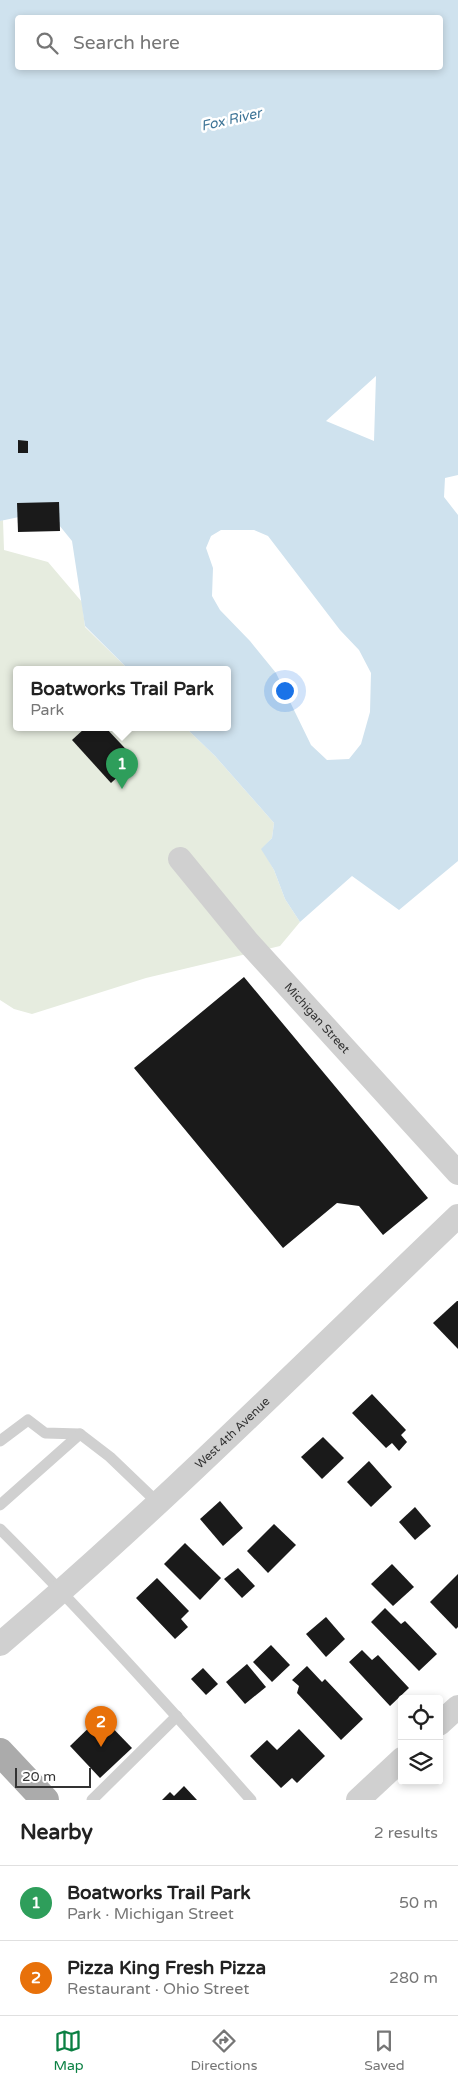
<!DOCTYPE html>
<meta charset="utf-8">
<style>
:root{--surface:#fff;--page:#f2f2f2;--text:#222;--muted:#767676;--line:#e0e0e0;--accent:#0b8043}
body{margin:0;font-family:"Varela Round",sans-serif;background:var(--page);color:var(--text)}
.controls{position:absolute;right:15px;bottom:15px;display:grid;overflow:hidden;border-radius:5px;box-shadow:0 2px 8px #0003}
.controls button{width:45px;height:45px;display:grid;place-items:center;padding:0;border:0;border-bottom:1px solid var(--line);background:var(--surface);color:var(--text);font:25px sans-serif}
.scale{position:absolute;left:15px;bottom:12px;width:76px;box-sizing:border-box;padding-left:5px;border:2px solid #333;border-top:0;font-size:14px;line-height:18px;white-space:nowrap;color:#333;-webkit-text-stroke:4px #fff;paint-order:stroke}
.you{position:absolute;left:284px;top:690px;width:18px;height:18px;margin:-12px;border:4px solid #fff;border-radius:50%;background:#1a73e8;box-shadow:0 0 0 8px #1a73e833}
.badge{display:grid;place-items:center;width:32px;height:32px;border-radius:50%;background:var(--accent);color:#fff;font-size:16px;font-weight:700}
.pin{position:absolute;translate:-50% -41px;filter:drop-shadow(0 1px 2px #0008)}
.pin::after{content:'';position:absolute;top:26px;width:18px;height:15px;background:inherit;clip-path:polygon(0 0,100% 0,50% 100%)}
.popup{position:absolute;left:13px;top:666px;width:218px;height:65px;box-sizing:border-box;display:grid;place-content:center;border-radius:5px;background:var(--surface);filter:drop-shadow(0 1px 4px #0005);font-size:16px;white-space:nowrap;color:var(--muted)}
.popup b{font-size:19px;color:var(--text)}
.popup::after{content:'';position:absolute;left:50%;top:100%;margin-left:-10px;border:10px solid transparent;border-top-color:var(--surface)}
.list{margin:0;padding:0;list-style:none}
h2{display:flex;justify-content:space-between;align-items:center;height:65px;margin:0;padding:0 20px;font-size:21px}
h2 small{font-size:16px;font-weight:400;color:var(--muted)}
.list li{display:grid;grid-template-columns:32px 1fr auto;gap:15px;align-items:center;box-sizing:border-box;height:75px;padding:0 20px;border-top:1px solid var(--line)}
.list b{display:block;font-size:19px;white-space:nowrap}
.list p{margin:0;font-size:16px;white-space:nowrap;color:var(--muted)}
.list em{font-size:16px;font-style:normal;color:var(--muted)}
.icon{flex:none;width:28px;height:28px;fill:none;stroke:currentColor;stroke-width:2;stroke-linecap:round;stroke-linejoin:round}
.map{position:relative;flex:none;width:458px;height:1800px;overflow:hidden}
.search{position:absolute;background:var(--surface);box-shadow:0 2px 8px #0003;left:15px;right:15px;top:15px;height:55px;display:flex;align-items:center;gap:12px;box-sizing:border-box;padding:0 18px;border-radius:5px;color:var(--muted);font-size:19px}
.sheet{height:215px;background:var(--surface)}
nav{display:flex;justify-content:space-around;align-items:center;box-sizing:border-box;height:70px;border-top:1px solid var(--line);background:var(--surface);font-size:14px;color:var(--muted)}
nav a{display:grid;justify-items:center;gap:2px}
nav .on{color:var(--accent)}
.map>svg:first-child{display:block}
</style>
<div class="map">
<svg width="458" height="1800" viewBox="0 0 458 1800">
<rect width="100%" height="100%" fill="#fff"/>
<!-- green -->
<path fill="#e6ecdf" d="M3,520L4,550L48,562L82,602L85,627L129,670H17V728H186L215,756L274,823L272,838L262,849L274,870L285,899L300,922L280,946L146,978L32,1014L14,1009L0,1000V521Z"/>
<!-- water -->
<path fill="#cfe2ee" fill-rule="evenodd" d="M0,0H458V475L445,478L444,497L458,515V861L399,910L352,876L300,922L285,899L274,870L261,849L272,838L274,823L215,756L186,728H227V670H129L85,626L72,541L59,525L19,517L0,521ZM18,18H440V68H18ZM376,376L374,441L326,421ZM221,530H254L268,536L340,630L359,650L371,673L370,712L361,744L349,759L327,760L311,745L276,673L250,641L220,610L212,596L213,568L206,548L211,536Z"/>
<!-- building -->
<g fill="#1a1a1a">
<path d="M18,440L28,441V453H18Z"/>
<path d="M59,502L60,531L18,532L17,503Z"/>
<path d="M85,728H106L136,760L111,783L72,740Z"/>
<path d="M244,977L428,1198L383,1235L359,1206L337,1203L283,1248L134,1068Z"/>
<path d="M457,1301H458V1349L433,1323Z"/>
<path d="M372,1394L406,1430L401,1435L407,1442L399,1451L392,1443L386,1448L352,1413Z"/>
<path d="M323,1437L344,1458L322,1479L301,1457Z"/>
<path d="M369,1461L392,1487L371,1507L347,1482Z"/>
<path d="M220,1501L243,1528L223,1546L200,1519Z"/>
<path d="M415,1507L431,1526L415,1540L399,1522Z"/>
<path d="M274,1524L296,1545L268,1573L247,1551Z"/>
<path d="M185,1543L221,1578L200,1600L164,1564Z"/>
<path d="M392,1564L414,1587L393,1606L371,1584Z"/>
<path d="M238,1568L255,1586L242,1598L224,1579Z"/>
<path d="M458,1574V1627L456,1629L430,1602Z"/>
<path d="M157,1578L189,1611L181,1619L188,1627L175,1639L136,1598Z"/>
<path d="M385,1608L401,1624L405,1621L437,1654L419,1671L371,1622Z"/>
<path d="M326,1617L345,1639L326,1657L306,1634Z"/>
<path d="M271,1645L290,1665L272,1682L253,1662Z"/>
<path d="M362,1650L372,1660L378,1655L409,1688L390,1706L349,1662Z"/>
<path d="M247,1664L266,1687L245,1704L226,1682Z"/>
<path d="M307,1666L322,1682L325,1679L363,1719L341,1740L297,1693L299,1686L292,1680Z"/>
<path d="M203,1668L218,1684L206,1695L191,1679Z"/>
<path d="M101,1716L132,1748L100,1778L70,1746Z"/>
<path d="M299,1729L325,1756L297,1783L292,1778L281,1788L250,1756L267,1740L277,1750Z"/>
<path d="M184,1786L197,1800H162L170,1792L174,1796Z"/>
</g>
<g fill="none" stroke-linecap="round" stroke-linejoin="round">
<!-- service -->
<g stroke="#d0d0d0" stroke-width="11">
<path d="M0,1441L28,1420L45,1433L80,1434L110,1457L158,1503"/>
<path d="M0,1505L80,1434"/>
<path d="M0,1529C87,1616 169,1707 251,1800"/>
<path d="M92,1800L177,1716"/>
</g>
<!-- minor -->
<g stroke="#d0d0d0" stroke-width="24">
<path id="s1" d="M180,859L247,941L458,1173"/>
<path id="s2" d="M0,1644C159,1509 307,1360 458,1216"/>
<path d="M439,1724L458,1707"/>
<path d="M358,1800L402,1759"/>
</g>
<!-- primary -->
<path stroke="#ababab" stroke-width="28" d="M0,1752L45,1800"/>
</g>
<g text-anchor="middle" stroke-width="5" stroke-linejoin="round" paint-order="stroke">
<!-- street labels -->
<g font-size="12" fill="#333" stroke="#fff">
<text dy="4" stroke="none"><textPath href="#s1" startOffset="210">Michigan Street</textPath></text>
<text dy="4" stroke="none"><textPath href="#s2" startOffset="314">West 4th Avenue</textPath></text>
</g>
<!-- water labels -->
<g font-size="14" font-style="italic" fill="#3f7597" stroke="#fff">
<text transform="translate(231 119) rotate(-13)" y="5">Fox River</text>
</g>
</g>
</svg>
<div class="controls">
<button><svg class="icon" aria-label="locate" viewBox="0 0 24 24"><circle cx="12" cy="12" r="6"/><path d="M12 2v4M12 18v4M2 12h4M18 12h4"/></svg></button>
<button><svg class="icon" aria-label="layers" viewBox="0 0 24 24"><path d="M12 4l9 5-9 5-9-5zM3 14l9 5 9-5"/></svg></button>
</div>
<div class="scale">20 m</div>
<div class="you"></div>
<div class="pin badge" style="left:122px;top:789px;background:#2e9e5b">1</div>
<div class="popup"><b>Boatworks Trail Park</b>Park</div>
<div class="pin badge" style="left:101px;top:1747px;background:#e8710a">2</div>
<div class="search"><svg class="icon" aria-label="search" viewBox="0 0 24 24"><circle cx="10" cy="10" r="6"/><path d="M15 15l6 6"/></svg>Search here</div>
</div>
<section class="sheet">
<h2>Nearby<small>2 results</small></h2>
<ul class="list">
<li><span class="badge" style="background:#2e9e5b">1</span><div><b>Boatworks Trail Park</b><p>Park · Michigan Street</p></div><em>50 m</em></li>
<li><span class="badge" style="background:#e8710a">2</span><div><b>Pizza King Fresh Pizza</b><p>Restaurant · Ohio Street</p></div><em>280 m</em></li>
</ul>
</section>
<nav>
<a class="on"><svg class="icon" aria-label="map" viewBox="0 0 24 24"><path d="M3 6l6-2 6 2 6-2v14l-6 2-6-2-6 2zM9 4v14M15 6v14"/></svg>Map</a>
<a><svg class="icon" aria-label="directions" viewBox="0 0 24 24"><path d="M12 3l9 9-9 9-9-9zM9 14v-3h6M13 9l2 2-2 2"/></svg>Directions</a>
<a><svg class="icon" aria-label="saved" viewBox="0 0 24 24"><path d="M7 4h10v16l-5-4-5 4z"/></svg>Saved</a>
</nav>
